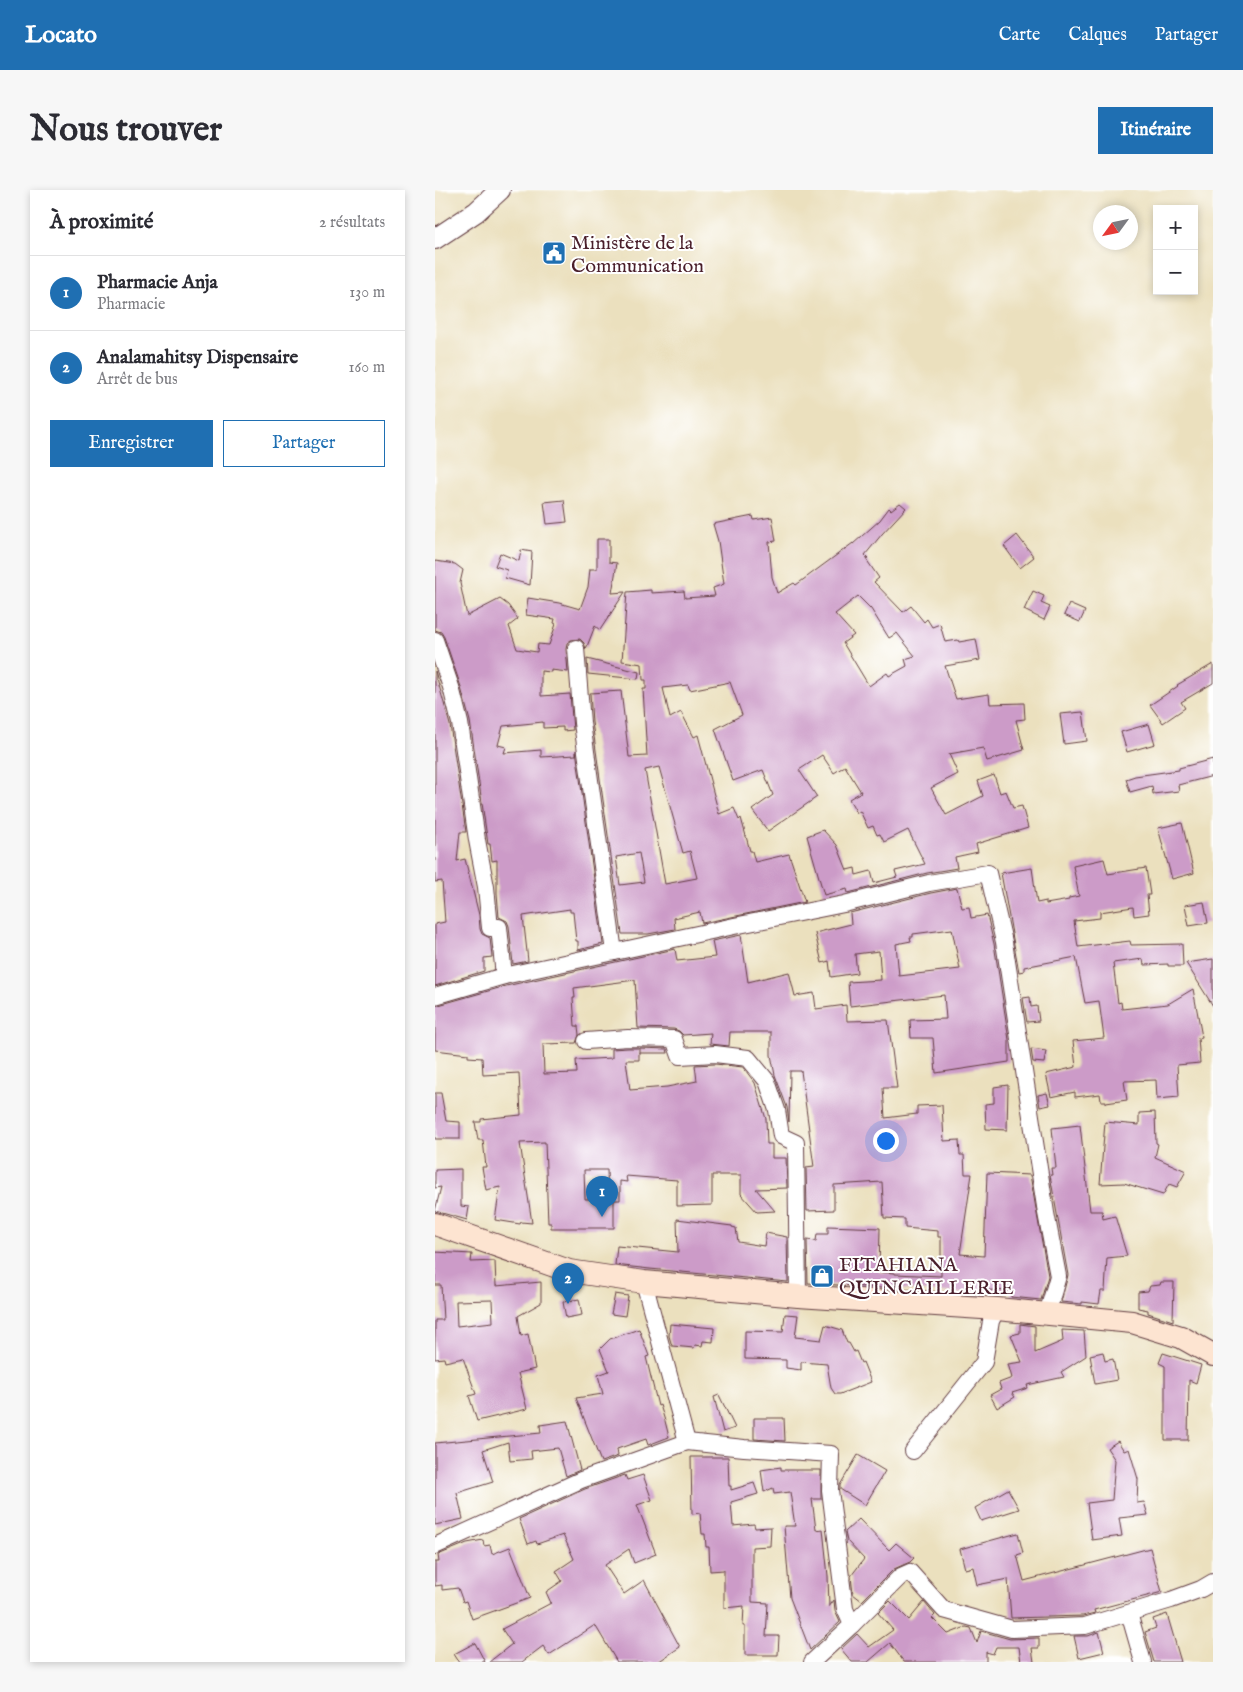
<!DOCTYPE html>
<html lang="fr">
<meta charset="utf-8">
<style>
:root{--surface:#fff;--page:#f7f7f7;--text:#2b2b33;--muted:#7c7c81;--line:#e1e1e2;--accent:#1f6fb2}
body{margin:0;font-family:"IM FELL English",serif;background:var(--page);color:var(--text)}
.controls{position:absolute;right:15px;top:15px;display:grid;overflow:hidden;border-radius:0px;box-shadow:0 2px 8px #0003}
.controls button{width:45px;height:45px;display:grid;place-items:center;padding:0;border:0;border-bottom:1px solid var(--line);background:var(--surface);color:var(--text);font:25px sans-serif}
.compass{position:absolute;left:658px;top:15px;width:45px;height:45px;border-radius:50%;background:var(--surface);box-shadow:0 2px 8px #0003;rotate:237deg}
.you{position:absolute;left:450px;top:950px;width:18px;height:18px;margin:-12px;border:4px solid #fff;border-radius:50%;background:#1a73e8;box-shadow:0 0 0 8px #1a73e833}
.badge{display:grid;place-items:center;width:32px;height:32px;border-radius:50%;background:var(--accent);color:#fff;font-size:16px;font-weight:700}
.pin{position:absolute;translate:-50% -41px;filter:drop-shadow(0 1px 2px #0008)}
.pin::after{content:'';position:absolute;top:26px;width:18px;height:15px;background:inherit;clip-path:polygon(0 0,100% 0,50% 100%)}
.list{margin:0;padding:0;list-style:none}
h2{display:flex;justify-content:space-between;align-items:center;height:65px;margin:0;padding:0 20px;font-size:21px}
h2 small{font-size:16px;font-weight:400;color:var(--muted)}
.list li{display:grid;grid-template-columns:32px 1fr auto;gap:15px;align-items:center;box-sizing:border-box;height:75px;padding:0 20px;border-top:1px solid var(--line)}
.list b{display:block;font-size:19px;white-space:nowrap}
.list p{margin:0;font-size:16px;white-space:nowrap;color:var(--muted)}
.list em{font-size:16px;font-style:normal;color:var(--muted)}
.actions{display:flex;gap:10px;padding:15px 20px}
.actions a{flex:1;padding:11px 0;border:1px solid var(--accent);border-radius:0px;text-align:center;font-size:18px;color:var(--accent)}
.actions .main{background:var(--accent);color:#fff}
.map{position:relative;flex:none;width:778px;height:1472px;overflow:hidden;border-radius:0px}
header{display:flex;align-items:center;gap:30px;box-sizing:border-box;height:70px;padding:0 25px;background:var(--accent);color:#fff}
header strong{font-size:24px}
nav{display:flex;gap:28px;margin-inline-start:auto;font-size:18px}
.intro{display:flex;align-items:center;justify-content:space-between;box-sizing:border-box;height:120px;padding:0 30px}
h1{margin:0;font-size:35px}
.button{padding:12px 22px;border-radius:0px;background:var(--accent);color:#fff;font-size:18px;font-weight:700}
main{display:flex;gap:30px;padding:0 30px}
aside{flex:1;background:var(--surface);border-radius:0px;box-shadow:0 2px 8px #0003}
.map>svg:first-child{display:block}
</style>
<header>
<strong>Locato</strong>
<nav><a>Carte</a><a>Calques</a><a>Partager</a></nav>
</header>
<div class="intro"><h1>Nous trouver</h1><a class="button">Itinéraire</a></div>
<main>
<aside>
<h2>À proximité<small>2 résultats</small></h2>
<ul class="list">
<li><span class="badge">1</span><div><b>Pharmacie Anja</b><p>Pharmacie</p></div><em>130 m</em></li>
<li><span class="badge">2</span><div><b>Analamahitsy Dispensaire</b><p>Arrêt de bus</p></div><em>160 m</em></li>
</ul>
<div class="actions"><a class="main">Enregistrer</a><a>Partager</a></div>
</aside>
<div class="map">
<svg width="778" height="1472" viewBox="0 0 778 1472">
<rect width="100%" height="100%" fill="#fff"/>
<filter id="ink" filterUnits="userSpaceOnUse"><feTurbulence type="fractalNoise" baseFrequency=".02" numOctaves="2"/><feDisplacementMap in="SourceGraphic" scale="10" xChannelSelector="R" yChannelSelector="G"/><feConvolveMatrix kernelMatrix="1 2 1 2 8 2 1 2 1" color-interpolation-filters="sRGB"/></filter>
<filter id="wash" filterUnits="userSpaceOnUse"><feTurbulence type="fractalNoise" baseFrequency=".0096" numOctaves="4" result="noise"/><feDisplacementMap in="SourceGraphic" scale="20" xChannelSelector="R" yChannelSelector="G"/><feGaussianBlur stdDeviation="1.12" result="paint"/><feColorMatrix in="noise" values="0 0 0 0 0 0 0 0 0 0 0 0 0 0 0 0 0 1.4 0 .05"/><feComposite in="paint" operator="in"/></filter>
<g filter="url(#wash)">
<rect width="100%" height="100%" fill="#ebe0be"/>
<g id="blocks">
<!-- building -->
<g fill="#cc9bc8" fill-rule="evenodd">
<path d="M129,310L132,332L112,334L109,312Z"/>
<path d="M465,313L471,318L447,344L430,365L433,368L431,369L444,388L439,392L468,422L476,416L489,432L492,429L497,437L505,434L510,452L523,450L524,452L541,449L545,470L510,476L521,509L554,504L555,514L589,513L590,529L581,530L589,560L552,571L548,558L514,564L523,584L496,598L511,625L548,606L543,591L559,585L565,603L571,601L578,618L587,616L593,638L541,654L543,662L520,667L522,678L492,683L413,703L412,699L389,705L372,646L388,640L402,655L412,680L420,678L421,685L436,681L439,693L462,687L460,681L490,674L473,640L449,652L445,644L442,645L438,636L433,638L425,621L422,623L414,609L426,602L410,576L399,583L387,565L364,580L382,607L333,641L317,620L338,605L328,580L298,591L280,539L307,525L295,492L255,500L253,495L228,498L235,528L246,522L259,547L263,545L284,624L299,618L304,630L306,628L315,661H317L320,672L354,664L370,712L267,733L265,722L239,728L240,739L213,744H187L157,532L155,503L186,501L194,567L212,566L208,499H211V490H208L207,474L187,471L192,402L216,400V403L249,401L250,408L280,406L278,398L289,394L283,351L278,334L318,326L319,330L337,327L341,351L334,352L337,387L342,403L359,393L361,395L418,353V354L445,330L454,318L456,320ZM423,406L436,419L454,448L462,443L480,466L470,469L472,476L454,486L452,483L434,496L408,453L419,445L400,424ZM224,577L248,663L255,661L262,688L230,694L210,580ZM204,663L209,692L185,695L181,667Z"/>
<path d="M582,345L599,367L585,378L569,356Z"/>
<path d="M162,349H174V372L182,373L177,403L190,402L165,440L160,436L151,459L149,453L145,449L136,450L132,453L131,459L133,482L116,480V482L106,481V506L135,504L138,540L128,541V537L108,538V532L68,536L63,555L71,557L69,563L106,560V567L141,565V560L168,754L143,760V751H141L138,722H135V719L88,726L93,771L78,774L74,736L72,731L64,727L62,703V670L57,671L55,654H53L35,531L25,494L9,447L6,442L0,440V371L20,374L28,380L25,393L32,426L65,409L73,415L83,429L74,436L82,459L102,462L103,454L114,455L121,434L119,433L120,429L91,425L93,408L124,413L145,419L153,397L155,379H162Z"/>
<path d="M86,360L97,362L95,395L70,388L72,380L60,376L65,363L84,371Z"/>
<path d="M598,401L609,406L606,413L615,417L609,430L589,420Z"/>
<path d="M634,414L650,421L645,432L629,425Z"/>
<path d="M152,469L204,482L203,489L153,484Z"/>
<path d="M778,474V493L746,512L750,518L728,533L715,515L743,496L742,495Z"/>
<path d="M0,481L15,535L31,642H25L22,671L30,669L44,725L45,739L47,744L55,748L57,767L49,768V781L0,796V734L10,732L7,691L0,692Z"/>
<path d="M648,522L652,551L629,554L625,524Z"/>
<path d="M714,534L720,554L692,562L686,542Z"/>
<path d="M778,569V586L743,595L744,601L718,604L717,596L695,602L691,589L700,586L744,580V578Z"/>
<path d="M747,633L759,683L737,689L723,638Z"/>
<path d="M669,669L673,684L711,678L715,705H712L714,724L699,726L698,717L665,722V728L639,731L643,757L695,751L696,755L747,754L748,776H733V774L709,775L708,769L678,773L683,813L686,812L687,819L733,814L758,799L767,847L763,848L765,873L742,875L744,907L722,909L721,890L689,891L692,910L671,913V911H666L665,904L640,907V902L616,907L611,884L641,877L638,851L669,848L664,811L650,813L641,767L589,777V781L584,782L566,683L597,678L602,713L611,711V714L634,710V708L644,706L638,676Z"/>
<path d="M522,698L527,718L534,717L536,728L552,725L559,754L574,850V872L501,883L498,848H476L475,830L511,829L509,805L415,816L413,792L446,790L444,761L420,764L422,783L396,787L394,771L387,773L380,743L416,734L415,723L496,703ZM517,739L525,779L464,786L461,754L476,751L475,747H478V744Z"/>
<path d="M769,712L773,733L754,736L750,715Z"/>
<path d="M306,745L313,792L354,782L360,806L379,803L381,819L411,815L412,831L453,830L462,898H448L450,928L482,924V916L507,915L509,951L524,950L525,965H529L530,984H537L525,1064L549,1066L552,983L595,985L613,1086L606,1110L576,1107V1101L551,1100V1105L373,1093L372,1050L381,1051L382,1044H393V1036L445,1038L444,1082L460,1083V1084L506,1086V1047H503V1041L470,1038V1029L449,1028L447,992L399,995V1020L372,1021L371,978L379,977L366,881H355L354,932L352,917L340,885L336,865V842H295L294,856L275,854L276,843L248,845L244,841L239,839L203,838L200,790L139,798L140,808H138L140,836H143L144,845L141,853L108,854L109,884L142,883L141,870L177,868V859L193,858H204V870H191L195,900L232,897L262,891L260,875L280,874L308,877L320,893L331,929L332,954H337V968H351L352,998L321,999L340,1021L322,1022L306,1004V985H277V1015L242,1016V990L191,986L192,992L185,991V1010H179V1038H116V1033H113L110,952L85,953L97,1033L86,1032L85,1034L60,1030L65,997L51,1000L47,977H51L48,950H43L40,932H46V929L86,925L84,883L48,885L47,868L33,867V864L0,860V816L71,796L240,759L242,771L280,767L277,751ZM149,980H172L173,1009H150Z"/>
<path d="M778,769V816L751,773Z"/>
<path d="M595,807L596,817L602,816L604,831L592,832L588,808Z"/>
<path d="M205,858L232,859L233,863H205Z"/>
<path d="M596,859L611,861L609,873L598,872Z"/>
<path d="M573,895L572,940L551,939L550,914L559,913V897Z"/>
<path d="M0,903H6L11,931L25,932V949H0Z"/>
<path d="M612,903L615,915L605,917L603,905Z"/>
<path d="M720,922L721,953L723,954L720,967L751,981L742,997L734,994L728,1005L689,993L665,994L670,932L704,935V923Z"/>
<path d="M645,935L655,1021H667L668,1029L680,1026L692,1066L672,1068L670,1101H666L664,1114L647,1112V1114L626,1112L633,1085L615,985H617L616,978H621L617,938Z"/>
<path d="M26,979V1016L34,1017L32,1030L0,1021L6,997L0,998V980Z"/>
<path d="M242,1029L297,1036V1037L301,1038L303,1052L329,1056L331,1043L352,1047L353,1092L215,1079L180,1075L182,1056L243,1062Z"/>
<path d="M0,1062L37,1064L36,1072L60,1071L61,1096L106,1092V1113L83,1126L86,1146L93,1144L100,1179L83,1183L92,1219L42,1231L34,1206L41,1204L28,1168L10,1172L9,1168L0,1169V1130H8L6,1095H0ZM57,1110L58,1132L22,1136L21,1111Z"/>
<path d="M726,1092H739L738,1131L713,1123V1120L703,1118V1102L713,1101L715,1096L725,1095Z"/>
<path d="M180,1104L193,1106L190,1126L176,1124Z"/>
<path d="M144,1109L147,1125L131,1128L128,1112Z"/>
<path d="M350,1124L363,1125L360,1147L386,1150L390,1135L407,1140L412,1153H414L419,1162L421,1161L426,1173L428,1172L436,1192L405,1204H400L396,1198L392,1174L366,1172V1180L351,1178V1170L310,1169V1141L348,1142Z"/>
<path d="M235,1134L279,1138L278,1152L268,1151L267,1156L260,1155L259,1158L237,1156L234,1146Z"/>
<path d="M585,1134L600,1136V1163L628,1151L627,1140L649,1141L651,1166L626,1182L629,1187L592,1195L593,1198L577,1203L580,1207L562,1218L555,1205L566,1199L564,1193L577,1188L573,1174L587,1172L576,1145L585,1143Z"/>
<path d="M204,1139L214,1166L211,1167L223,1216L225,1215L230,1231L234,1247L213,1255L211,1249L182,1259L183,1266L166,1272L141,1208L168,1204L163,1185L174,1181L165,1159L175,1149Z"/>
<path d="M668,1162L670,1171L678,1169L682,1190L660,1194L655,1165Z"/>
<path d="M728,1163L766,1175L761,1193L754,1190L753,1250H730V1176L724,1173Z"/>
<path d="M284,1205L300,1238L288,1242L279,1207Z"/>
<path d="M319,1228H349L350,1251L319,1249Z"/>
<path d="M132,1231L145,1280L131,1286L123,1258L96,1261L97,1269L75,1271L73,1252L48,1260L58,1292L22,1303L28,1329L0,1335V1253L106,1243L105,1235Z"/>
<path d="M683,1251L689,1261L694,1259L703,1289L702,1313L709,1312L713,1325L684,1328L687,1346L657,1350L652,1313L677,1310L680,1270L672,1258Z"/>
<path d="M423,1265L450,1281L430,1315L405,1299V1295Z"/>
<path d="M256,1267H293L294,1296H296V1300L319,1293L323,1304L296,1312L298,1336L319,1334L320,1338L336,1337L335,1356L317,1357V1412L333,1413L331,1446H344L343,1465H310V1436H308L309,1416L289,1418V1380L275,1381L274,1357H271L270,1344H267L265,1323L257,1324Z"/>
<path d="M346,1277V1280H386V1309H377L381,1340L388,1339L393,1386L394,1417L399,1410L400,1421L405,1432L375,1460L355,1408L349,1336H360L355,1302L339,1304L338,1298L329,1302L326,1280Z"/>
<path d="M190,1285L192,1290L208,1285L217,1310L202,1315L221,1364L199,1373L194,1359L170,1375L189,1404L209,1390L245,1457L223,1472H182L160,1435L114,1465L108,1456L87,1472H54L77,1454L67,1439L116,1413L111,1402L127,1391L121,1381L139,1369L128,1345L102,1354L101,1351L93,1354L84,1329L150,1299Z"/>
<path d="M573,1299L584,1319L546,1331L540,1318Z"/>
<path d="M424,1329L454,1360L461,1353L479,1368L475,1372L459,1379L427,1411L418,1404L416,1386L429,1369L412,1351L410,1342Z"/>
<path d="M583,1343L588,1363L582,1365L589,1391L715,1358L727,1402L659,1420L660,1423L648,1426L576,1428L573,1389L542,1395L538,1377L530,1379L525,1359Z"/>
<path d="M48,1350L49,1356L55,1355L57,1364L75,1357L95,1408L37,1429L31,1411L28,1412L23,1398L7,1400V1395L0,1396V1372H4L3,1365L32,1353Z"/>
<path d="M455,1411L474,1430L489,1412L500,1425L497,1428L513,1444L531,1437L536,1438L542,1453L546,1441L575,1449L604,1448V1458H597L599,1472H586L584,1457H561L558,1464L551,1462V1472H469L455,1453L433,1472H417L406,1459L422,1444L434,1457L458,1440L443,1423Z"/>
<path d="M732,1424L746,1472H719L710,1442L721,1438L718,1429Z"/>
<path d="M664,1442L669,1462L644,1468L639,1446H653Z"/>
<path d="M40,1453L50,1472H24L19,1464Z"/>
</g>
</g>
</g>
<g filter="url(#ink)">
<use href="#blocks" fill-opacity="0" stroke="#623c41" stroke-width="1"/>
<g fill="none" stroke-linecap="round" stroke-linejoin="round">
<!-- minor casing -->
<g stroke="#623c41" stroke-width="18">
<g id="minor">
<path d="M0,450L16,497L25,533L42,650L51,697L55,738L64,737L69,786"/>
<path d="M141,458L147,533L179,762"/>
<path d="M0,806L69,786L299,736L409,714L494,693L553,683L569,752L611,1023L623,1086L612,1124"/>
<path d="M151,851L193,848L239,849L245,866L280,864L313,868L332,891L342,920L346,946L361,953L363,1106"/>
<path d="M252,1252L309,1258L396,1264L395,1300L410,1419L417,1435L377,1472"/>
<path d="M478,1261L549,1172L556,1131L562,1119"/>
<path d="M0,1356L146,1290L252,1252L209,1092"/>
<path d="M694,1423L708,1472"/>
<path d="M417,1435L466,1386L475,1382L509,1420L577,1439L650,1436L736,1410L766,1399L778,1392"/>
</g>
</g>
<!-- tertiary casing -->
<g stroke="#623c41" stroke-width="22">
<path id="tertiary" d="M0,49L41,22L65,0"/>
</g>
<!-- secondary casing -->
<g stroke="#623c41" stroke-width="24">
<path id="secondary" d="M0,1034L134,1081L209,1092L363,1106L562,1119L697,1132L746,1147L778,1165"/>
</g>
<!-- minor -->
<use href="#minor" stroke="#fff" stroke-width="16"/>
<!-- tertiary -->
<use href="#tertiary" stroke="#fff" stroke-width="20"/>
<!-- secondary -->
<use href="#secondary" stroke="#fde4d1" stroke-width="22"/>
</g>
</g>
<!-- icons -->
<defs>
<g id="civic-square" transform="scale(1.25)"><rect x="-9" y="-9" width="18" height="18" rx="4" fill="#1f6fb2" stroke="#fff"/><path d="M-.6-6.5H3V-4.5H.6V-3L4-1V1h2V6H-6V1h2V-1L-.6-3ZM-1.2 2.5V6h2.4V2.5Z" fill="#fff"/></g>
<g id="shop-square" transform="scale(1.25)"><rect x="-9" y="-9" width="18" height="18" rx="4" fill="#1f6fb2" stroke="#fff"/><path d="M-5-2.5h2.3a2.7 3.5 0 0 1 5.4 0H5L5.5 6h-11ZM-1.5-2.5h3a1.5 2.3 0 0 0-3 0Z" fill="#fff"/></g>
</defs>
<g fill-rule="evenodd">
<use href="#civic-square" x="119" y="63"/>
<use href="#shop-square" x="387" y="1086"/>
</g>
<g text-anchor="middle" stroke-width="4" stroke-linejoin="round" paint-order="stroke">
<!-- poi labels -->
<g font-size="20" fill="#4a1f2b" stroke="#fff" text-anchor="start">
<text x="136" y="59">Ministère de la<tspan x="136" dy="23">Communication</tspan></text>
<text x="404" y="1081">FITAHIANA<tspan x="404" dy="23">QUINCAILLERIE</tspan></text>
</g>
</g>
</svg>
<div class="controls">
<button>+</button>
<button>−</button>
</div>
<svg class="compass" viewBox="-18 -18 36 36"><path d="M0-13l5 13h-10z" fill="#e53935"/><path d="M0 13l5-13h-10z" fill="#7c7c81"/></svg>
<div class="you"></div>
<div class="pin badge" style="left:167px;top:1027px">1</div>
<div class="pin badge" style="left:133px;top:1114px">2</div>
</div>
</main>
